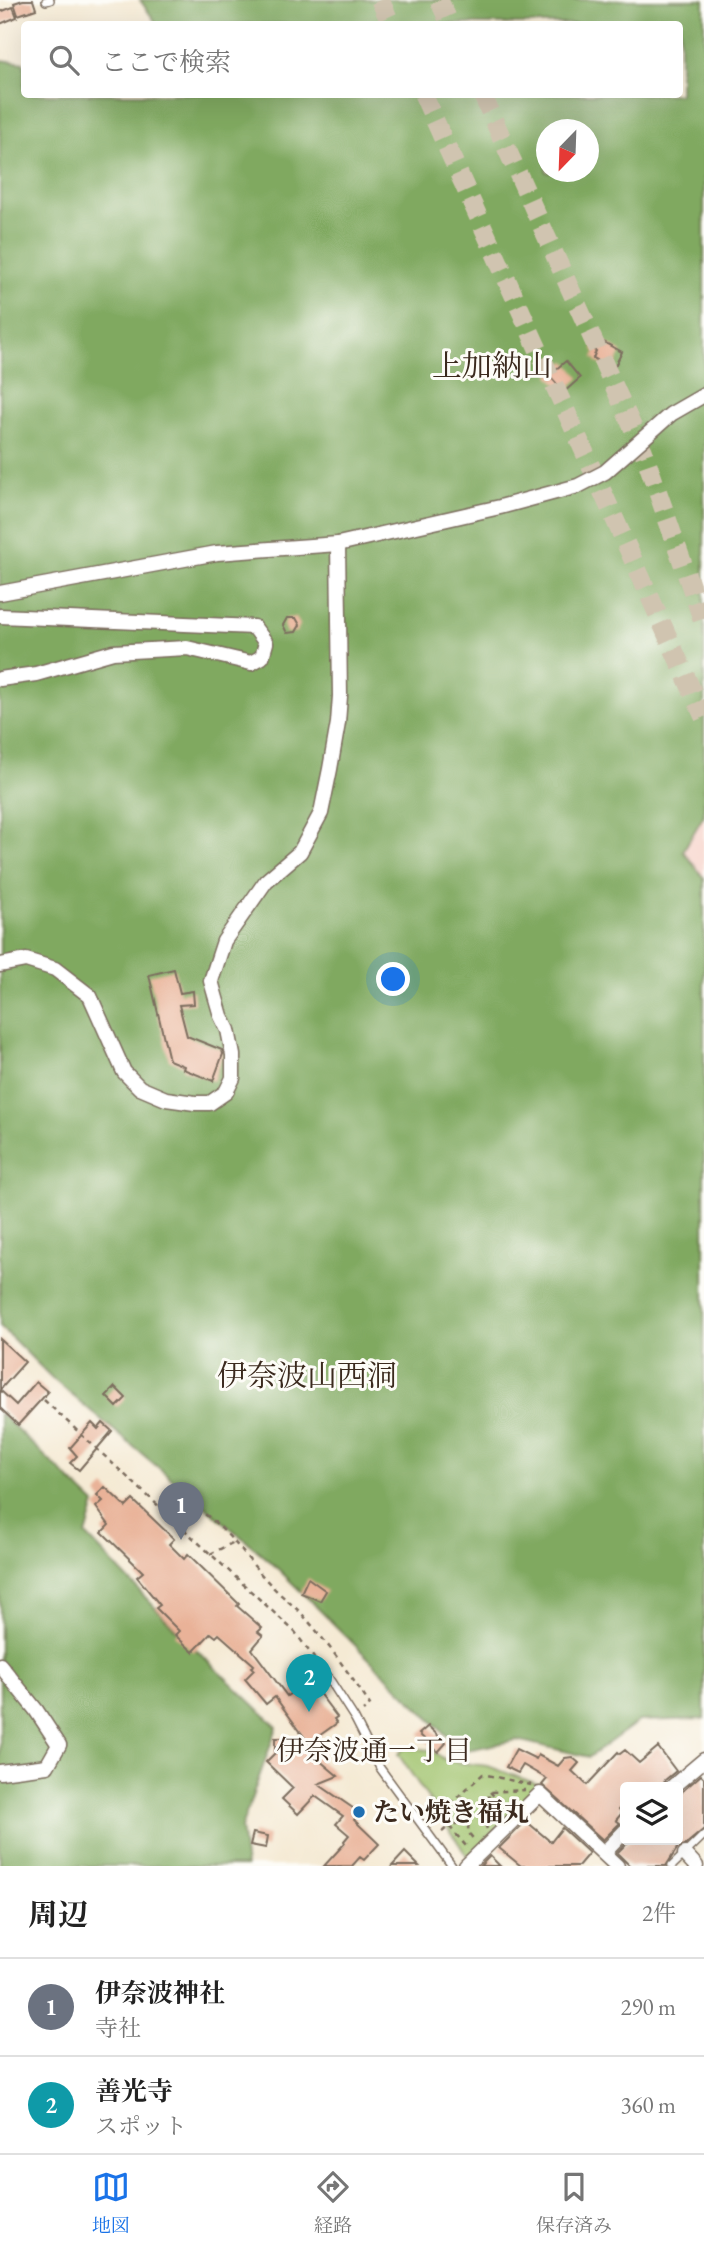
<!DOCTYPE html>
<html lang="ja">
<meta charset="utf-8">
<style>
:root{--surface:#fff;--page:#f2f2f2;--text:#222;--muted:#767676;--line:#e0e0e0;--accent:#1a73e8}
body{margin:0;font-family:"EB Garamond","Noto Serif JP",serif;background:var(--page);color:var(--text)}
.controls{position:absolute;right:21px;bottom:21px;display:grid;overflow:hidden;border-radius:7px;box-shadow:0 7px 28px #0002}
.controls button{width:63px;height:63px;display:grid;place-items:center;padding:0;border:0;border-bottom:2px solid var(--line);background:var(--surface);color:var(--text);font:35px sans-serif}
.compass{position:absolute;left:536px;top:119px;width:63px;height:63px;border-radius:50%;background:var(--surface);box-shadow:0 7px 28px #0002;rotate:203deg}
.you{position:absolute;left:394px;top:980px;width:24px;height:24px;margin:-18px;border:5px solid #fff;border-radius:50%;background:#1a73e8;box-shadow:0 0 0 10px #1a73e833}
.badge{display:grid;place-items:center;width:46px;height:46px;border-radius:50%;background:var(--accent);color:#fff;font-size:23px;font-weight:700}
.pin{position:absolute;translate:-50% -58px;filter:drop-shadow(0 2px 4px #0008)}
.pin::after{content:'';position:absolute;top:37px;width:24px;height:21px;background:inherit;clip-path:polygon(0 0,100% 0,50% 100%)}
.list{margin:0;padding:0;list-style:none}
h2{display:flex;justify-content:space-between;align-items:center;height:91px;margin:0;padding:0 28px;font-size:30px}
h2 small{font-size:23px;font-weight:400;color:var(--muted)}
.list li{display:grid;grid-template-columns:46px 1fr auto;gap:21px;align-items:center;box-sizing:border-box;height:98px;padding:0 28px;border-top:2px solid var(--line)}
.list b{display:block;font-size:26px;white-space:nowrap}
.list p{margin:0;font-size:23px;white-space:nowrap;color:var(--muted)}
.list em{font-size:23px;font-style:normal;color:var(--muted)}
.icon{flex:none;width:38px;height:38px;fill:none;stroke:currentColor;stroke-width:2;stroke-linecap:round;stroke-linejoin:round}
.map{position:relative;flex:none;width:704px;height:1866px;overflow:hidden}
.search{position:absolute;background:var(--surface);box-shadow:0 7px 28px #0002;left:21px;right:21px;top:21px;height:77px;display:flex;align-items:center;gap:18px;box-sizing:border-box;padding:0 24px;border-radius:7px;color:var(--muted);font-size:26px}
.sheet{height:287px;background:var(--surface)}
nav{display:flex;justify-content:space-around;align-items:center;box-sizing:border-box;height:98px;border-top:2px solid var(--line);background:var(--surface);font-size:19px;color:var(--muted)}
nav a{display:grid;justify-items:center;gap:4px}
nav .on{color:var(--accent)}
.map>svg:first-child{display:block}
</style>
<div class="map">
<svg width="704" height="1866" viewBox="0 0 704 1866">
<rect width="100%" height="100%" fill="#fdfcf7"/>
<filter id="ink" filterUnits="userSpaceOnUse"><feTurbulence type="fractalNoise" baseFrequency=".0143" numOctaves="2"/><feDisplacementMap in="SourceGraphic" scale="14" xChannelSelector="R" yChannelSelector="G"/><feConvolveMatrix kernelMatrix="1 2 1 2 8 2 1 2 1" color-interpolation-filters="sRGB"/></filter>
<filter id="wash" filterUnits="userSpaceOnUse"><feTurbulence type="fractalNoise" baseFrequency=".00686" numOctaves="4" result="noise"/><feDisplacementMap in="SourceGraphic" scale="28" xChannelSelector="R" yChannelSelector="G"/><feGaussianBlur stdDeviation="1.57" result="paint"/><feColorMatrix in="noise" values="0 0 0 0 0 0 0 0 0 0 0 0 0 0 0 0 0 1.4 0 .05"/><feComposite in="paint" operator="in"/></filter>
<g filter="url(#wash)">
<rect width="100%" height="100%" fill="#f5ead4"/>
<!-- built -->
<path fill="#f7d1c9" d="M704,815V878L683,851Z"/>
<!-- green -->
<path fill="#a0c36d" stroke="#6e7646" stroke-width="2" d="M405,1748L431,1750L447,1761L488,1766L540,1785L468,1857L398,1754Z"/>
<!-- forest -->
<g fill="#80a960" stroke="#5e6a3f" stroke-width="2" fill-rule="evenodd">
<path d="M140,0H704V815L683,851L704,878V1719L639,1721L589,1757L517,1740L462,1751L270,1561L54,1380L0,1326V60L24,63V94H680V24H157ZM546,130H588V172H546Z"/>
<path d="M0,1413L95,1504L86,1535L184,1638L277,1727L241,1828L246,1866H0Z"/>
</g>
<g id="blocks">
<!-- building -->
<g fill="#e9b298">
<path d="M23,0H33L36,9L18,15L14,3Z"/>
<path d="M13,7L17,17L0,24V12Z"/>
<path d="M598,339L622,352L613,370L596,362L597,360L593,358L596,351L593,350Z"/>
<path d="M566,361L580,378L564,392L549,375Z"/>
<path d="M287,618H296L300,625L296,632L287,633L283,625Z"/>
<path d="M174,969L180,993L193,991L194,1004L179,1005L187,1036L222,1050L223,1054L213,1081L183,1069L184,1066L169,1060L149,975Z"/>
<path d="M0,1339L25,1362L0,1390Z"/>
<path d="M36,1382L48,1392L18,1425L0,1408V1390L16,1405Z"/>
<path d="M115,1387L126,1398L117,1407L106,1396Z"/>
<path d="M92,1423L98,1429L103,1423L112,1431L79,1470L70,1463L77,1456L70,1448Z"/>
<path d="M105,1487L126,1507L133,1500L174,1539L169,1544L184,1559L188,1554L239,1604L237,1606L262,1628L258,1632L263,1636L252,1649L287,1696L309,1680L337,1717L334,1719L337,1723L309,1743L323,1756L319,1760L338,1776L318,1784L360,1813L354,1820L379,1844L364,1860L360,1857L352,1866H324L345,1843L344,1841L349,1835L336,1824L343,1816L315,1796L298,1814L282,1799L293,1788L266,1762L275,1753V1738H304L308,1742L275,1697L266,1704L245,1679L254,1670L251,1667L254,1665L219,1634L216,1637L211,1633L193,1652L175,1635L179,1631L156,1608L160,1605L137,1577L143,1572L102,1532L109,1525L96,1507L103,1501L97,1495Z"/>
<path d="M308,1578L326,1591L320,1601L301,1593Z"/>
<path d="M428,1726L446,1743L438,1752L419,1734Z"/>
<path d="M658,1747L676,1771L665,1780L663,1787H625V1802L619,1809L622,1813L616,1820L620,1823L603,1840L542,1785L547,1779L523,1765L518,1773L506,1767L516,1749L536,1759L538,1755L558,1766L565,1758L572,1757L579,1763L572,1771L587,1785L618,1752L620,1754L625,1750L639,1763Z"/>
<path d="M701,1775L704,1778V1829L685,1845L678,1847L666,1866H630L617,1853L630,1840H678V1795Z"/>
<path d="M526,1821L551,1842L562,1828L589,1853L578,1866H521L499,1848Z"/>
<path d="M253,1833L268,1836L266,1848L250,1845Z"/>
<path d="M405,1852L419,1866H392Z"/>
<path d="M490,1856L500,1866H480Z"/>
</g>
</g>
</g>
<g filter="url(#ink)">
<use href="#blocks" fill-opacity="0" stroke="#7c6d5e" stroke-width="2"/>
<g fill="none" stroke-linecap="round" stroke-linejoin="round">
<!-- secondary-tunnel -->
<g stroke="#d0c4b0" stroke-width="19" stroke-dasharray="19 10" stroke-linecap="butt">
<path d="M380,0L391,24"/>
<path d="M439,0L450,24"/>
<path d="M423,94L704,717"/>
<path d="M482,94L643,450L704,624"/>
</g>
<!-- lane casing -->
<g stroke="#7c6d5e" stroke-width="10">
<g id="lane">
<path d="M46,1L50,0"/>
<path d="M328,1677L355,1719L380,1768L452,1866"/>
<path d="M672,1866L704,1835"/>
</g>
</g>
<!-- street casing -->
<g stroke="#7c6d5e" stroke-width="17">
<g id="street">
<path d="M0,593L217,553L338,544L500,507L578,486L605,472L671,414L704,395"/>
<path d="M0,616L254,627L266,643L262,657L251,663L187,648L113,652L36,674L0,679"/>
<path d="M0,965L26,960L55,969L90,996L124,1072L140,1088L166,1099L195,1103H210L226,1092L233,1078V1055L228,1030L221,1016L211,981L224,941L266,881L300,852L321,813L330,769L338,723L340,696L338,544"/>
<path d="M0,1665L36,1710L59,1745L47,1766L0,1772"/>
<path d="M672,1787L704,1760"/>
<path d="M604,1853L625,1831"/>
<path d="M685,1854L696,1866"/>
<path d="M466,1866L540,1794L617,1866"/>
</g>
</g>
<!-- path -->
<g stroke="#7c6d5e" stroke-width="2.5" stroke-dasharray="5 5" stroke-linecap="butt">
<path d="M44,1400L295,1632L322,1669"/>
<path d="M159,1506C168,1502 175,1500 185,1503C222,1518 244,1557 270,1584C280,1595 292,1604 302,1614C327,1642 349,1673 370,1705L363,1711"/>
<path d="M210,1554L234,1542"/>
<path d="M490,1792L507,1810"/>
<path d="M462,1796L469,1811L468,1832L475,1841"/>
<path d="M469,1820L449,1826L440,1813L483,1774L531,1785"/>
<path d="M487,1829L483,1819L490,1792L525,1790"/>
<path d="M442,1832L449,1826L466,1846"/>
</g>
<!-- lane -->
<use href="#lane" stroke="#fff" stroke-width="7"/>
<!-- street -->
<use href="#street" stroke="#fff" stroke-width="14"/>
</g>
</g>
<!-- markers -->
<circle fill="#1f6fb2" stroke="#fdfcf7" stroke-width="2.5" cx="359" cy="1812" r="7"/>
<g text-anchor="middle" stroke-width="6" stroke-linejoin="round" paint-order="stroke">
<!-- poi labels -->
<g font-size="26" font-weight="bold" fill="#3b2a1e" stroke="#fdfcf7" text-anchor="start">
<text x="373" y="1821">たい焼き福丸</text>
</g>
<!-- neighbourhood labels -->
<g font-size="28" fill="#3b2a1e" stroke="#fdfcf7">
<text x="374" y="1760">伊奈波通一丁目</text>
</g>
<!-- quarter labels -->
<g font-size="30" fill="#3b2a1e" stroke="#fdfcf7">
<text x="492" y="376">上加納山</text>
<text x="307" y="1386">伊奈波山西洞</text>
</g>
</g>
</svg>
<div class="controls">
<button><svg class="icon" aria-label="layers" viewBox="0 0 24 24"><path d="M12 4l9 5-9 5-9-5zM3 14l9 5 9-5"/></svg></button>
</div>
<svg class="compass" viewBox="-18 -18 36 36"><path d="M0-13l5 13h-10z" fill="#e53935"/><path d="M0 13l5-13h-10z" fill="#767676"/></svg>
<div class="you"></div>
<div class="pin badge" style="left:181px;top:1540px;background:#6b7280">1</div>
<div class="pin badge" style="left:309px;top:1712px;background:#0f9aa8">2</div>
<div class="search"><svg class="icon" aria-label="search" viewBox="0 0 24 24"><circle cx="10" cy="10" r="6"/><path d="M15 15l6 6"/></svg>ここで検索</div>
</div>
<section class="sheet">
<h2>周辺<small>2件</small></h2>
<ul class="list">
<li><span class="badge" style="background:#6b7280">1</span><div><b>伊奈波神社</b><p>寺社</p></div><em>290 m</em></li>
<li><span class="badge" style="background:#0f9aa8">2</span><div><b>善光寺</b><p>スポット</p></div><em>360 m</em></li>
</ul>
</section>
<nav>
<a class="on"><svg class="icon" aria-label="map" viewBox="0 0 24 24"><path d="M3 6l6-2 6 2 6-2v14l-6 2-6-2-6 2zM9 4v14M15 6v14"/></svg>地図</a>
<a><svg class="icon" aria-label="directions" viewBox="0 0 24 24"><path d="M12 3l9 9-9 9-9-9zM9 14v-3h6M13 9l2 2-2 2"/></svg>経路</a>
<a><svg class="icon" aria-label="saved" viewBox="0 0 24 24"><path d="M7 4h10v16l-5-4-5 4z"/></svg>保存済み</a>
</nav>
